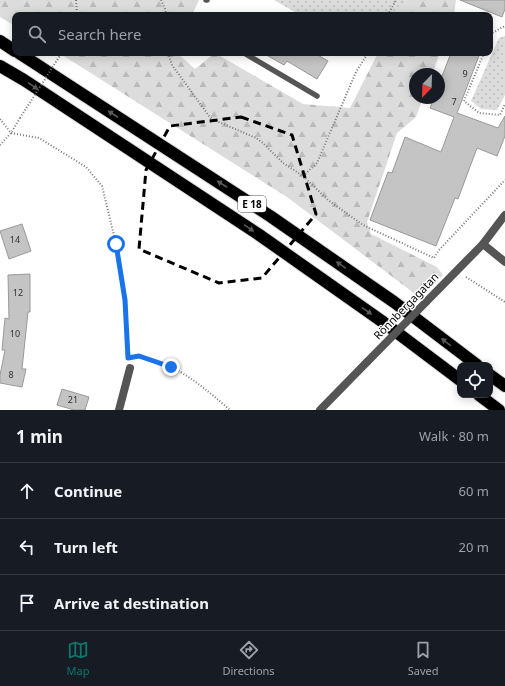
<!DOCTYPE html>
<meta charset="utf-8">
<style>
:root{--surface:#171b24;--page:#20242c;--text:#f1f3f6;--muted:#9ea1a6;--line:#363941;--accent:#0f766e}
body{margin:0;font-family:"Noto Sans",sans-serif;background:var(--page);color:var(--text)}
.controls{position:absolute;right:12px;bottom:12px;display:grid;overflow:hidden;border-radius:8px;box-shadow:0 2px 10px #0003}
.controls button{width:36px;height:36px;display:grid;place-items:center;padding:0;border:0;border-bottom:1px solid var(--line);background:var(--surface);color:var(--text);font:20px sans-serif}
.compass{position:absolute;left:409px;top:68px;width:36px;height:36px;border-radius:50%;background:var(--surface);box-shadow:0 2px 10px #0003;rotate:203deg}
.stop{position:absolute;width:12px;height:12px;margin:-9px;border:3px solid #1a73e8;border-radius:50%;background:#fff}
.stop.end{background:#1a73e8;border-color:#fff;box-shadow:0 1px 4px #0008}
.list{margin:0;padding:0;list-style:none}
h2{display:flex;justify-content:space-between;align-items:center;height:52px;margin:0;padding:0 16px;font-size:17px}
h2 small{font-size:13px;font-weight:400;color:var(--muted)}
.list li{display:grid;grid-template-columns:26px 1fr auto;gap:12px;align-items:center;box-sizing:border-box;height:56px;padding:0 16px;border-top:1px solid var(--line)}
.list b{display:block;font-size:15px;white-space:nowrap}
.list em{font-size:13px;font-style:normal;color:var(--muted)}
.icon{flex:none;width:22px;height:22px;fill:none;stroke:currentColor;stroke-width:2;stroke-linecap:round;stroke-linejoin:round}
.map{position:relative;flex:none;width:505px;height:410px;overflow:hidden}
.search{position:absolute;background:var(--surface);box-shadow:0 2px 10px #0003;left:12px;right:12px;top:12px;height:44px;display:flex;align-items:center;gap:10px;box-sizing:border-box;padding:0 14px;border-radius:8px;color:var(--muted);font-size:15px}
.sheet{height:220px;background:var(--surface)}
nav{display:flex;justify-content:space-around;align-items:center;box-sizing:border-box;height:56px;border-top:1px solid var(--line);background:var(--surface);font-size:11px;color:var(--muted)}
nav a{display:grid;justify-items:center;gap:2px}
nav .on{color:var(--accent)}
.map>svg:first-child{display:block}
</style>
<div class="map">
<svg width="505" height="410" viewBox="0 0 505 410">
<defs>
<pattern id="forest-firs" width="22" height="20" patternUnits="userSpaceOnUse"><rect width="22" height="20" fill="#dcdcdc"/><path d="M5 1l3.5 6h-7zM16 11l3.5 6h-7z" fill="#bbb"/></pattern>
<pattern id="park-dots" width="8" height="8" patternUnits="userSpaceOnUse"><rect width="8" height="8" fill="#dcdcdc"/><path d="M2 2h.1M6 6h.1" fill="none" stroke="#bbb" stroke-width="1.8" stroke-linecap="round"/></pattern>
</defs>
<rect width="100%" height="100%" fill="#fff"/>
<!-- forest -->
<g fill="url(#forest-firs)">
<path d="M0,0H199L192,15H15V26L0,17Z"/>
<path d="M407,0H456L454,15H399Z"/>
<path d="M59,53H177L195,69L215,53L303,104L350,108L378,53H440L432,74H415V98H423L416,117L397,133L367,222L371,234L437,267L443,275L419,297L287,197Z"/>
</g>
<!-- park -->
<g fill="url(#park-dots)">
<path d="M274,0H407L399,15H300Z"/>
<path d="M505,36V95L497,110L481,109L471,101L499,38Z"/>
</g>
<!-- building -->
<g fill="#c4c4c4" stroke="#999">
<path d="M460,0H505V9L502,17Z"/>
<path d="M263,53H314L328,61L317,79L287,61L284,65Z"/>
<path d="M451,53H480L457,113L498,128L505,116V136L497,156L477,148L458,199L455,198L436,246L370,220L388,172L392,173L405,137L441,152L454,117L430,108L434,98H439V84Z"/>
<path d="M22,224L31,251L9,259L0,231Z"/>
<path d="M30,274V312H28L22,369H26L22,387L0,383V375L5,350H2L5,318L9,319L8,275Z"/>
<path d="M62,389L89,397L85,410H74L57,405Z"/>
</g>
<g fill="none" stroke-linecap="round" stroke-linejoin="round">
<!-- motorway casing -->
<g stroke="#dbdbdb" stroke-width="14">
<g id="motorway">
<path d="M0,41L15,51"/>
<path d="M19,53L270,216L394,302L477,365"/>
<path d="M0,66L24,80L258,234L383,322L460,380"/>
<path d="M490,375L505,386"/>
<path d="M479,395L499,410"/>
</g>
</g>
<!-- path -->
<g stroke="#777" stroke-width="2" stroke-dasharray="1 2" stroke-linecap="butt">
<path d="M76,0L77,15"/>
<path d="M161,0L165,9L166,15"/>
<path d="M388,15L396,0"/>
<path d="M490,38L492,33L505,26"/>
<path d="M168,53L172,65L209,116L212,119L256,138L263,143L283,163L303,176L328,200L363,225L434,258L439,250L505,180"/>
<path d="M484,53L464,101L479,113L500,115L505,104"/>
<path d="M61,54V53"/>
<path d="M0,119L11,133L39,138L86,167L102,186L116,244L125,300L129,359"/>
<path d="M0,145L11,133L20,118"/>
<path d="M303,176L317,163L356,72L368,53"/>
<path d="M466,277L505,302"/>
<path d="M130,357C164,353 205,388 230,410"/>
</g>
<!-- service -->
<g stroke="#555" stroke-width="5.5">
<path d="M206,0H207"/>
<path d="M244,53L317,96"/>
</g>
<!-- minor -->
<g stroke="#555" stroke-width="8">
<path d="M483,244L505,262"/>
<path d="M119,410L130,368"/>
</g>
<!-- tertiary -->
<g stroke="#555" stroke-width="8">
<path d="M426,302L483,244L505,215"/>
<path d="M320,410L367,362"/>
</g>
<!-- motorway -->
<use href="#motorway" stroke="#000" stroke-width="12"/>
<!-- path-bridge -->
<path stroke="#777" stroke-width="2" stroke-dasharray="1 2" stroke-linecap="butt" d="M20,118L61,54"/>
<!-- tertiary-bridge -->
<path stroke="#555" stroke-width="8" d="M367,362L426,302"/>
</g>
<!-- one-way arrows -->
<defs><path id="oneway-solid" d="M-6-.8H1V-3.2L6.5 0L1 3.2V.8H-6Z"/></defs>
<g fill="#595959">
<use href="#oneway-solid" transform="translate(33 86) rotate(35)"/>
<use href="#oneway-solid" transform="translate(113 114) rotate(-147)"/>
<use href="#oneway-solid" transform="translate(222 184) rotate(-147)"/>
<use href="#oneway-solid" transform="translate(249 228) rotate(34)"/>
<use href="#oneway-solid" transform="translate(341 265) rotate(-145)"/>
<use href="#oneway-solid" transform="translate(367 311) rotate(35)"/>
<use href="#oneway-solid" transform="translate(446 342) rotate(-143)"/>
</g>
<g fill="none" stroke-linecap="round" stroke-linejoin="round">
<!-- route -->
<path stroke="#1a73e8" stroke-width="5" d="M116,244L125,300L128,358L139,356L171,367"/>
</g>
<!-- marked area -->
<path fill="none" stroke="#000" stroke-width="3" stroke-dasharray="8 5" stroke-linejoin="round" d="M241,117L292,135L316,214L262,278L219,283L139,249L146,170L170,126Z"/>
<g text-anchor="middle" stroke-width="3" stroke-linejoin="round" paint-order="stroke">
<!-- number labels -->
<g font-size="9" fill="#313131">
<text x="465" y="77">9</text>
<text x="454" y="105">7</text>
<text x="15" y="243">14</text>
<text x="18" y="296">12</text>
<text x="15" y="337">10</text>
<text x="11" y="378">8</text>
<text x="73" y="403">21</text>
</g>
<!-- shield labels -->
<rect fill="#fff" stroke="#4c4c4c" stroke-width="1" x="238" y="196" width="28" height="16" rx="3"/>
<g font-size="10" font-weight="bold" fill="#000">
<text x="252" y="208">E 18</text>
</g>
<!-- street labels -->
<g font-size="11" fill="#000" stroke="#fff">
<text transform="translate(406 306) rotate(-46)" y="4">Rönnbergagatan</text>
</g>
</g>
</svg>
<div class="controls">
<button><svg class="icon" aria-label="locate" viewBox="0 0 24 24"><circle cx="12" cy="12" r="6"/><path d="M12 2v4M12 18v4M2 12h4M18 12h4"/></svg></button>
</div>
<svg class="compass" viewBox="-18 -18 36 36"><path d="M0-13l5 13h-10z" fill="#e53935"/><path d="M0 13l5-13h-10z" fill="#9ea1a6"/></svg>
<div class="stop" style="left:116px;top:244px"></div>
<div class="stop end" style="left:171px;top:367px"></div>
<div class="search"><svg class="icon" aria-label="search" viewBox="0 0 24 24"><circle cx="10" cy="10" r="6"/><path d="M15 15l6 6"/></svg>Search here</div>
</div>
<section class="sheet">
<h2>1 min<small>Walk · 80 m</small></h2>
<ul class="list">
<li><svg class="icon" aria-label="ahead" viewBox="0 0 24 24"><path d="M12 20V5M6 11l6-6 6 6"/></svg><div><b>Continue</b></div><em>60 m</em></li>
<li><svg class="icon" aria-label="left" viewBox="0 0 24 24"><path d="M17 20v-9H6M10 6l-5 5 5 5"/></svg><div><b>Turn left</b></div><em>20 m</em></li>
<li><svg class="icon" aria-label="arrive" viewBox="0 0 24 24"><path d="M6 21V4h12l-3 4 3 4H6"/></svg><div><b>Arrive at destination</b></div></li>
</ul>
</section>
<nav>
<a class="on"><svg class="icon" aria-label="map" viewBox="0 0 24 24"><path d="M3 6l6-2 6 2 6-2v14l-6 2-6-2-6 2zM9 4v14M15 6v14"/></svg>Map</a>
<a><svg class="icon" aria-label="directions" viewBox="0 0 24 24"><path d="M12 3l9 9-9 9-9-9zM9 14v-3h6M13 9l2 2-2 2"/></svg>Directions</a>
<a><svg class="icon" aria-label="saved" viewBox="0 0 24 24"><path d="M7 4h10v16l-5-4-5 4z"/></svg>Saved</a>
</nav>
